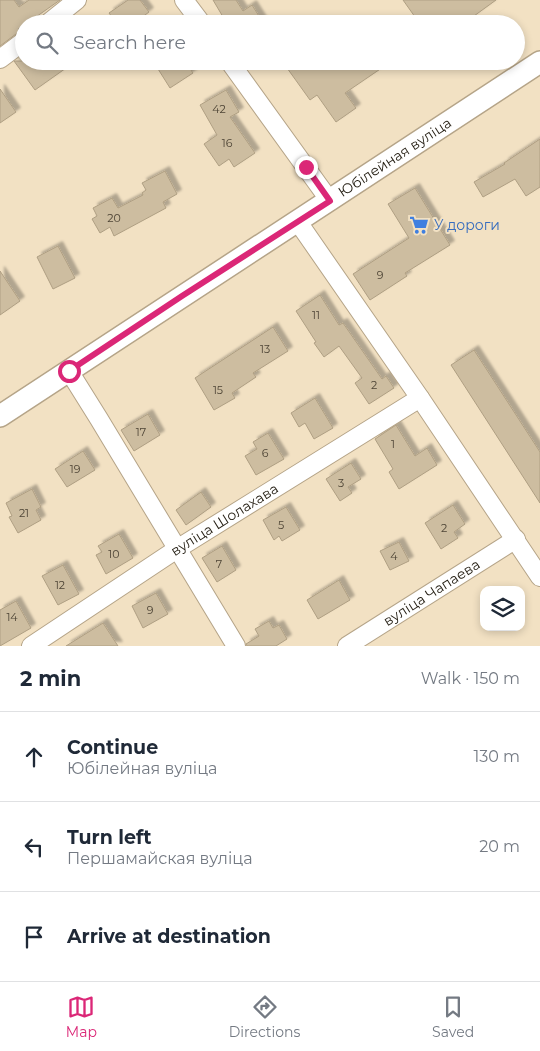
<!DOCTYPE html>
<meta charset="utf-8">
<style>
:root{--surface:#fff;--page:#f6f6f7;--text:#1f2937;--muted:#747a83;--line:#e0e1e3;--accent:#db2777}
body{margin:0;font-family:Montserrat,sans-serif;background:var(--page);color:var(--text)}
.controls{position:absolute;right:15px;bottom:15px;display:grid;overflow:hidden;border-radius:10px;box-shadow:0 2px 8px #0003}
.controls button{width:45px;height:45px;display:grid;place-items:center;padding:0;border:0;border-bottom:1px solid var(--line);background:var(--surface);color:var(--text);font:25px sans-serif}
.stop{position:absolute;width:15px;height:15px;margin:-11px;border:4px solid #db2777;border-radius:50%;background:#fff}
.stop.end{background:#db2777;border-color:#fff;box-shadow:0 1px 5px #0008}
.list{margin:0;padding:0;list-style:none}
h2{display:flex;justify-content:space-between;align-items:center;height:65px;margin:0;padding:0 20px;font-size:21px}
h2 small{font-size:16px;font-weight:400;color:var(--muted)}
.list li{display:grid;grid-template-columns:32px 1fr auto;gap:15px;align-items:center;box-sizing:border-box;height:90px;padding:0 20px;border-top:1px solid var(--line)}
.list b{display:block;font-size:19px;white-space:nowrap}
.list p{margin:0;font-size:16px;white-space:nowrap;color:var(--muted)}
.list em{font-size:16px;font-style:normal;color:var(--muted)}
.icon{flex:none;width:28px;height:28px;fill:none;stroke:currentColor;stroke-width:2;stroke-linecap:round;stroke-linejoin:round}
.map{position:relative;flex:none;width:540px;height:646px;overflow:hidden}
.search{position:absolute;background:var(--surface);box-shadow:0 2px 8px #0003;left:15px;right:15px;top:15px;height:55px;display:flex;align-items:center;gap:12px;box-sizing:border-box;padding:0 18px;border-radius:28px;color:var(--muted);font-size:19px}
.sheet{height:335px;background:var(--surface)}
nav{display:flex;justify-content:space-around;align-items:center;box-sizing:border-box;height:70px;border-top:1px solid var(--line);background:var(--surface);font-size:14px;color:var(--muted)}
nav a{display:grid;justify-items:center;gap:2px}
nav .on{color:var(--accent)}
.map>svg:first-child{display:block}
</style>
<div class="map">
<svg width="540" height="646" viewBox="0 0 540 646">
<defs>
<filter id="shadow"><feDropShadow dx="4.5" dy="-4.5" stdDeviation="1" flood-color="#0004"/></filter>
</defs>
<rect width="100%" height="100%" fill="#f2e1c3"/>
<!-- building -->
<g fill="#cdbda0" stroke="#af9f83" filter="url(#shadow)">
<path d="M0,0H14L19,7L29,0H60L26,24H24L18,29L20,31L0,46Z"/>
<path d="M128,0H140L149,12L133,24H117L109,13Z"/>
<path d="M213,0H236L243,11L252,5L264,24H223L226,22Z"/>
<path d="M403,0H496L463,24H420Z"/>
<path d="M14,61H76L35,90Z"/>
<path d="M153,61H185L193,73L170,88Z"/>
<path d="M282,61H392L345,93L356,108L336,122L317,95L310,100Z"/>
<path d="M0,89L16,112L0,123Z"/>
<path d="M226,90L239,112L230,117L255,153L234,167L229,159L219,166L204,144L217,135L200,105Z"/>
<path d="M540,139V187L526,196L515,179L483,197L474,182L505,164L504,163Z"/>
<path d="M165,171L177,194L163,202L166,208L114,236L110,227L100,233L92,219L97,216L93,208L112,198L118,208L143,195L142,193L146,190L142,183Z"/>
<path d="M415,188L450,245L405,273L407,276L370,300L353,274L409,238L388,204Z"/>
<path d="M58,246L75,278L53,289L37,257Z"/>
<path d="M0,271L20,301L0,315Z"/>
<path d="M320,295L339,325L343,323L382,379L386,376L394,388L369,404L355,383L362,378L339,346L324,357L314,343L316,342L296,311Z"/>
<path d="M273,327L288,351L253,373L256,377L232,393L235,398L214,410L195,378Z"/>
<path d="M474,350L540,452V503L451,365Z"/>
<path d="M315,398L333,428L314,439L305,423L299,427L291,413Z"/>
<path d="M148,414L160,435L134,451L121,430Z"/>
<path d="M396,425L415,456L427,448L437,465L399,489L389,472L393,469L375,439Z"/>
<path d="M268,433L284,459L256,475L245,456L257,449L253,442Z"/>
<path d="M83,451L95,470L67,487L55,469Z"/>
<path d="M351,463L361,479L348,487L352,493L340,501L326,479Z"/>
<path d="M32,489L41,507L36,510L41,520L18,533L9,517L12,516L6,503Z"/>
<path d="M201,492L211,507L186,525L176,510Z"/>
<path d="M453,505L465,524L454,532L458,538L441,549L425,523Z"/>
<path d="M286,507L300,530L282,541L279,536L274,540L263,520Z"/>
<path d="M119,534L133,558L106,574L96,555L102,552L98,546Z"/>
<path d="M399,542L409,561L390,570L380,551Z"/>
<path d="M222,546L236,570L217,582L202,558Z"/>
<path d="M63,565L79,594L58,605L42,576Z"/>
<path d="M339,580L350,600L318,619L307,600Z"/>
<path d="M156,593L168,614L143,628L132,606Z"/>
<path d="M16,601L31,628L0,646V610Z"/>
<path d="M269,621L273,628L279,625L287,639L276,646H247L246,644L259,636L255,629Z"/>
<path d="M103,623L118,646H66Z"/>
</g>
<g fill="none" stroke-linecap="round" stroke-linejoin="round">
<!-- minor casing -->
<g stroke="#b5a488" stroke-width="20">
<g id="minor">
<path d="M184,0L202,24"/>
<path d="M47,24L77,0"/>
<path d="M0,59L24,41"/>
<path d="M229,61L330,201"/>
<path d="M298,222L420,398L540,577"/>
<path d="M69,371L99,419L236,646"/>
<path id="s1" d="M31,646L177,549L420,398"/>
<path id="s2" d="M347,646L516,539"/>
</g>
</g>
<!-- major casing -->
<g stroke="#b5a488" stroke-width="24">
<g id="major">
<path id="s3" d="M0,416C180,298 360,180 540,62"/>
</g>
</g>
<!-- minor -->
<use href="#minor" stroke="#fff" stroke-width="18"/>
<!-- major -->
<use href="#major" stroke="#fff" stroke-width="21"/>
</g>
<g fill="none" stroke-linecap="round" stroke-linejoin="round">
<!-- route -->
<path stroke="#db2777" stroke-width="6" d="M69,371L182,296L330,201L306,167"/>
</g>
<!-- icons -->
<defs>
<g id="supermarket-bare" transform="scale(1.5)"><path d="M-6-5.5h2.5l.6 2H6L4.5 2H-2.5L-4.4-4H-6ZM-1.5 3.2a1.3 1.3 0 1 0 .1 0ZM3 3.2a1.3 1.3 0 1 0 .1 0Z" fill="#3f7fe0" stroke="#f2e1c3" stroke-width="2.5" paint-order="stroke"/></g>
</defs>
<g fill-rule="evenodd">
<use href="#supermarket-bare" x="419" y="225"/>
</g>
<g text-anchor="middle" stroke-width="4" stroke-linejoin="round" paint-order="stroke">
<!-- number labels -->
<g font-size="11" fill="#4d4435">
<text x="219" y="113">42</text>
<text x="227" y="147">16</text>
<text x="114" y="222">20</text>
<text x="380" y="279">9</text>
<text x="316" y="319">11</text>
<text x="265" y="353">13</text>
<text x="374" y="389">2</text>
<text x="218" y="394">15</text>
<text x="141" y="436">17</text>
<text x="393" y="448">1</text>
<text x="265" y="457">6</text>
<text x="75" y="473">19</text>
<text x="341" y="487">3</text>
<text x="24" y="517">21</text>
<text x="281" y="529">5</text>
<text x="444" y="532">2</text>
<text x="114" y="558">10</text>
<text x="394" y="560">4</text>
<text x="219" y="568">7</text>
<text x="60" y="589">12</text>
<text x="150" y="614">9</text>
<text x="12" y="621">14</text>
</g>
<!-- street labels -->
<g font-size="14" fill="#221c11" stroke="#f2e1c3">
<text dy="5" stroke="none"><textPath href="#s3" startOffset="472">Юбілейная вуліца</textPath></text>
<text dy="5" stroke="none"><textPath href="#s1" startOffset="231">вуліца Шолахава</textPath></text>
<text dy="5" stroke="none"><textPath href="#s2" startOffset="100">вуліца Чапаева</textPath></text>
</g>
<!-- shop labels -->
<g font-size="14" fill="#366cbe" stroke="#f2e1c3" text-anchor="start">
<text x="434" y="230">У дороги</text>
</g>
</g>
</svg>
<div class="controls">
<button><svg class="icon" aria-label="layers" viewBox="0 0 24 24"><path d="M12 4l9 5-9 5-9-5zM3 14l9 5 9-5"/></svg></button>
</div>
<div class="stop" style="left:69px;top:371px"></div>
<div class="stop end" style="left:306px;top:167px"></div>
<div class="search"><svg class="icon" aria-label="search" viewBox="0 0 24 24"><circle cx="10" cy="10" r="6"/><path d="M15 15l6 6"/></svg>Search here</div>
</div>
<section class="sheet">
<h2>2 min<small>Walk · 150 m</small></h2>
<ul class="list">
<li><svg class="icon" aria-label="ahead" viewBox="0 0 24 24"><path d="M12 20V5M6 11l6-6 6 6"/></svg><div><b>Continue</b><p>Юбілейная вуліца</p></div><em>130 m</em></li>
<li><svg class="icon" aria-label="left" viewBox="0 0 24 24"><path d="M17 20v-9H6M10 6l-5 5 5 5"/></svg><div><b>Turn left</b><p>Першамайская вуліца</p></div><em>20 m</em></li>
<li><svg class="icon" aria-label="arrive" viewBox="0 0 24 24"><path d="M6 21V4h12l-3 4 3 4H6"/></svg><div><b>Arrive at destination</b></div></li>
</ul>
</section>
<nav>
<a class="on"><svg class="icon" aria-label="map" viewBox="0 0 24 24"><path d="M3 6l6-2 6 2 6-2v14l-6 2-6-2-6 2zM9 4v14M15 6v14"/></svg>Map</a>
<a><svg class="icon" aria-label="directions" viewBox="0 0 24 24"><path d="M12 3l9 9-9 9-9-9zM9 14v-3h6M13 9l2 2-2 2"/></svg>Directions</a>
<a><svg class="icon" aria-label="saved" viewBox="0 0 24 24"><path d="M7 4h10v16l-5-4-5 4z"/></svg>Saved</a>
</nav>
